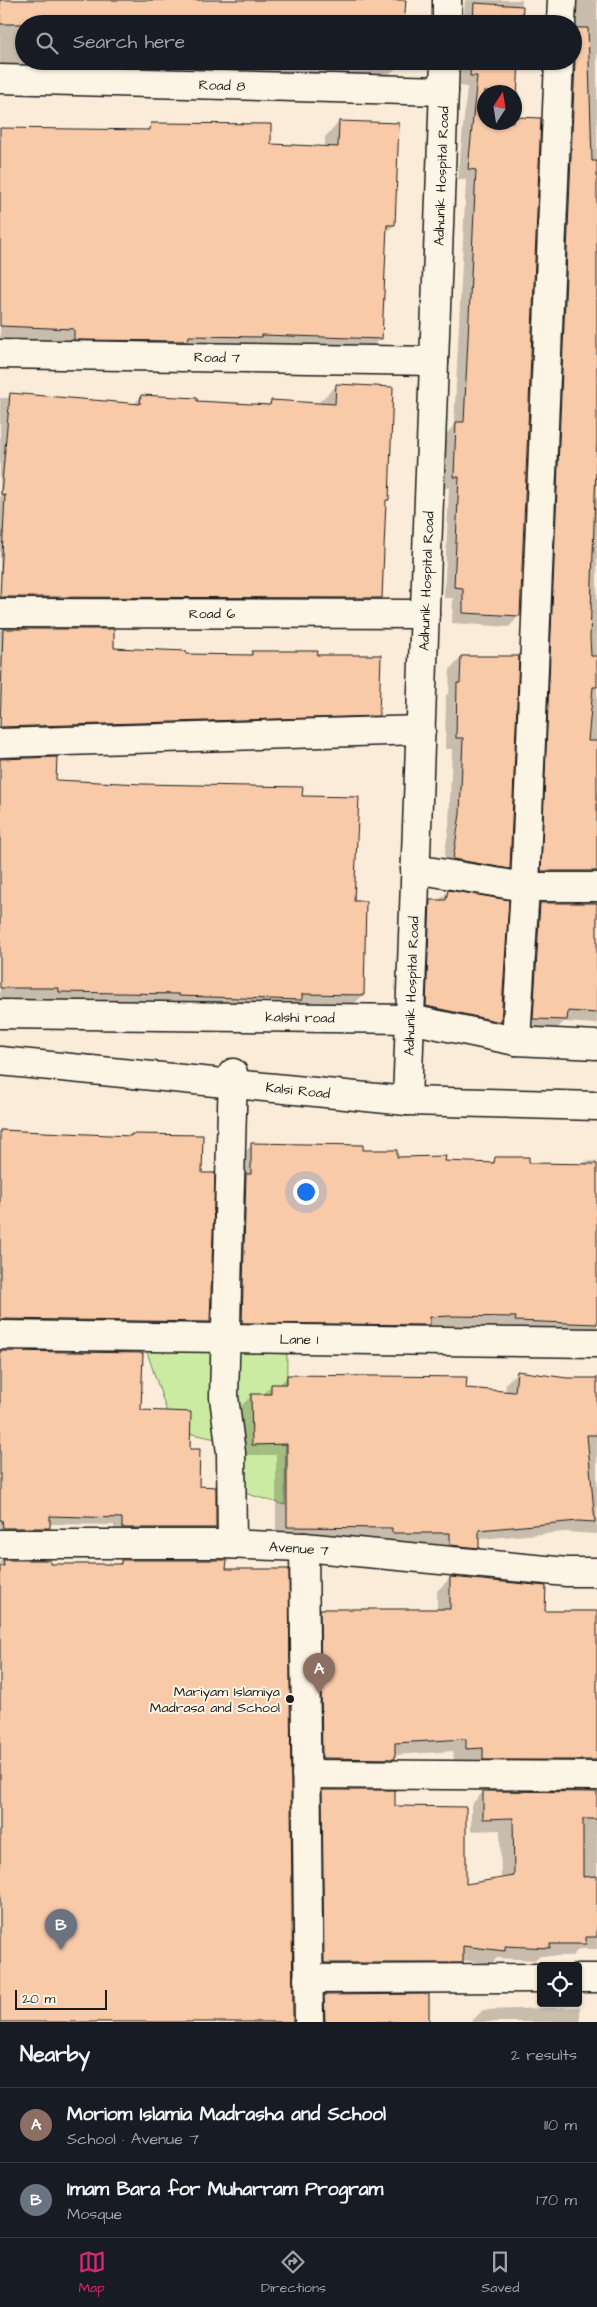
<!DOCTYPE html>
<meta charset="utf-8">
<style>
:root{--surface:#171b24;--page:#242831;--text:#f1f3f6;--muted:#9ea1a6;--line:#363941;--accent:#db2777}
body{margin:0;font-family:"Architects Daughter",sans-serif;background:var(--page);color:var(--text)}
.controls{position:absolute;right:15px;bottom:15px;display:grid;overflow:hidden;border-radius:5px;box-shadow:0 1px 4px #0004}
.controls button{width:45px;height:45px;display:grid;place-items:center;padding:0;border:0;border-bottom:1px solid var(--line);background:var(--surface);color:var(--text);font:25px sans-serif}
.compass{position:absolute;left:477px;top:85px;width:45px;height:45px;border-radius:50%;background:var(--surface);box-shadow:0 1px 4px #0004;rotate:12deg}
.scale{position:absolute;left:15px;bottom:12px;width:92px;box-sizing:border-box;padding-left:5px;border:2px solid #1c1c1c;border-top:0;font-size:14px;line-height:18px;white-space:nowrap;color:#1c1c1c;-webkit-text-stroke:4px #fcf5e5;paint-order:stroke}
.you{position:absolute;left:305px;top:1191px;width:18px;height:18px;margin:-12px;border:4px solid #fff;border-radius:50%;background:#1a73e8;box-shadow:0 0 0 8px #1a73e833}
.badge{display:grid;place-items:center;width:32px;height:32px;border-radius:50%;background:var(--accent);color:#fff;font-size:16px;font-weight:700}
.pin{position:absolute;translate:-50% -41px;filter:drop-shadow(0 1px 2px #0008)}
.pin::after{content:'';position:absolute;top:26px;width:18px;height:15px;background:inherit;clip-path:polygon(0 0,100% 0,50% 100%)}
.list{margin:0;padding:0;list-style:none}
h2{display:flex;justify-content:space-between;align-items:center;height:65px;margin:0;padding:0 20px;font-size:21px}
h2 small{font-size:16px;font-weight:400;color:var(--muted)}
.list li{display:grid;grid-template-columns:32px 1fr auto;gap:15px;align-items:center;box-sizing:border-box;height:75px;padding:0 20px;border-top:1px solid var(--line)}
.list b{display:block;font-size:19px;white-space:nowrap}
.list p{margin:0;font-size:16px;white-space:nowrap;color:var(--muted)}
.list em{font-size:16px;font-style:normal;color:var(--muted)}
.icon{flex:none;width:28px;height:28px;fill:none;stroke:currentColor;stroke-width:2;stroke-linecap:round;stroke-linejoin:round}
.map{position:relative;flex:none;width:597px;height:2022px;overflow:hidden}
.search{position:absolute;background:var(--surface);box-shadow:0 1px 4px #0004;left:15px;right:15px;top:15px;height:55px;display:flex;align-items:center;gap:12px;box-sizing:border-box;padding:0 18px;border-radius:28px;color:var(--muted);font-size:19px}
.sheet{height:215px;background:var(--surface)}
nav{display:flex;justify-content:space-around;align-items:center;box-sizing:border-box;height:70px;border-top:1px solid var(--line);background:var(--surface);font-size:14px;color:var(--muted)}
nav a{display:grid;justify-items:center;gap:2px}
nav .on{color:var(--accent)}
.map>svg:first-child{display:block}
</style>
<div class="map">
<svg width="597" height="2022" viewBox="0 0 597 2022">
<rect width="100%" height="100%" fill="#fbecd9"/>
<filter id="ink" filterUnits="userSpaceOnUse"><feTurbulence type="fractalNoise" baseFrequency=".02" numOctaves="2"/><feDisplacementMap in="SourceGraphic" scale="10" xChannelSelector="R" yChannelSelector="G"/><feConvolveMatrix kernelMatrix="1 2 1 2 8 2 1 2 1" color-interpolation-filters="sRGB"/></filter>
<g filter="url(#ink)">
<!-- green -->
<path fill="#cceba2" stroke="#74845f" d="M146,1349L287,1354L285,1505L234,1490L221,1440L173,1430Z"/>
<!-- shadow -->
<g fill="#0003" fill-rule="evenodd">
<path d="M0,0H405L24,24V61H401L400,64L386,78L75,69V66H15L3,77H0Z"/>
<path d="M465,0H522L520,24H463Z"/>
<path d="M571,0H597V887L531,882L566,61H573Z"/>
<path d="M461,61H518L515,118L519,616L509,627L452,623L453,598H444L449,488H444L446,434L454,426L466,180L458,179L467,87L460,86ZM484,92H514V122H484Z"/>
<path d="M339,122L394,225L385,233L381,338L366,352L0,341V129L145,131L151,124L270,145L325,148V137Z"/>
<path d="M337,385L387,500L385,502L380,598L364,614L0,613V398H7L11,395L133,405L141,397L195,403L267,406L271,402L320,405V401Z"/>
<path d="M0,630H113L112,649L184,656H249L253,652L316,656L378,715L362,731L0,743Z"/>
<path d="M462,657L509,868L497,880L442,871L449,826L452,749H445L446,695L449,693L450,669Z"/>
<path d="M0,759L55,781L301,797L353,902L363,995L347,1011L0,1004Z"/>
<path d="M448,892L500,1021L486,1036L412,1021L416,916L430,901H438Z"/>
<path d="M540,904H597V1024L564,1022L555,1030L523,1029L529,915Z"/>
<path d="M0,1129L129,1138L132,1135L201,1174L209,1322L201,1330L0,1327Z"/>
<path d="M252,1145L362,1151L395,1158L444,1162L490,1164L495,1159L527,1164L582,1165L586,1161H597V1338L227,1337L237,1160Z"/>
<path d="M0,1352L140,1411L189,1450L198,1487L215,1528L207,1536H114V1525L49,1524V1528L40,1536H0Z"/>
<path d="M517,1372L566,1379L597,1380V1534L566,1532L478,1539V1547L467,1559L439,1556V1544L382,1543V1539L276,1537V1455H241V1406L252,1395H262L272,1385H279L288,1376L505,1393L506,1383Z"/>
<path d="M0,1561H48V1565L117,1566L121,1561L225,1570L291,1980L294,2022H0Z"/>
<path d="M450,1578L544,1613L597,1612V1780L470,1772V1760L454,1761L453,1751L394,1755V1758L381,1771H310L308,1623L321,1610H437V1591Z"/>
<path d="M323,1791L393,1807L465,1886L501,1879L500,1830L471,1831V1805L483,1792L597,1793V1949H579L572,1956H540L536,1960L497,1958L491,1964L462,1960V1962L449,1975L312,1976L310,1804Z"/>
<path d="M325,1996L428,2022H317L316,2004Z"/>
<path d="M580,2007V2022H471L483,2010Z"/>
</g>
<!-- building -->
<g fill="#f9caa8" stroke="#1c1c1c" fill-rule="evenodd">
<path d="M0,0H406L404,24H0Z"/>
<path d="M474,3L523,6L522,24H473Z"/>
<path d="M576,28H588L592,161H597V440L590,638L591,656H597V687H593L588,741H597V871H541L575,62L573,33Z"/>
<path d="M278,61H402V65L334,62V67L278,65Z"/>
<path d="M471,61H519L516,117L541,118L520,616L463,613V588L454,587L459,477H454L456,422H464L476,170L468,169L477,76H470ZM484,92H514V122H484Z"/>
<path d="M339,121L399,123L395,225H387L382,339L262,335V337L189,336L188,341L74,340V329L0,326V128L150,130L151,123L271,124V144L338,147Z"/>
<path d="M336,384L393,387L389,500H386L382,598L0,597L5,495L1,494L10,393L140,404L141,395L197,398V401L270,405L271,400L335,404Z"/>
<path d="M3,629H114V648L186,651V654L252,655V651H318L317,655H381L379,716L0,727Z"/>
<path d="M461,656H519L510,869L453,859L460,814L463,738H456L457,683H460Z"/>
<path d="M57,757L56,780L142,784L303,787L302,796L359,797L354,901H366L364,995L302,994V1000L179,996V994L59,992V988H0V759Z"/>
<path d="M448,890L509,900L501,1022L426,1006L430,900H446Z"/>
<path d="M540,903H597V1013L568,1011L567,1020L533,1019Z"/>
<path d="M0,1130L131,1136V1134L203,1135L202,1173H215L210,1322L0,1319Z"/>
<path d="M251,1143L363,1145V1150H397V1157L446,1156L445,1161L494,1163L495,1157H529V1163L597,1164V1324L515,1321L516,1317L451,1316L430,1317V1325L242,1323L246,1174H251Z"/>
<path d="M0,1351L143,1353L141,1410L191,1412L190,1449H200L199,1486L216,1487V1528H122V1518L50,1516V1528H3L2,1520H0Z"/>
<path d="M517,1371L567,1378H597V1435H587L595,1522L578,1521L479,1530V1548L450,1545V1533H392V1528L287,1527V1444L252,1445L251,1394H271V1384H287V1375L467,1377L466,1388L515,1392Z"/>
<path d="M3,1560H50V1564H121V1560H227L226,1569H289L293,2022H0V1566H4Z"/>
<path d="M450,1577L546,1586L545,1611H597V1760H483V1748L466,1749V1739L395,1743V1759L322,1758L320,1609H450Z"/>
<path d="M322,1790H395V1806L466,1807V1884L514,1876L513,1818L483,1819V1791L597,1792V1819H583V1877L597,1876V1937H586V1944H550V1948L505,1946V1951L463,1946V1963H324Z"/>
<path d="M429,1994V2022H325L324,1995Z"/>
</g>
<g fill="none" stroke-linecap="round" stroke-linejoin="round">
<!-- minor casing -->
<g stroke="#1c1c1c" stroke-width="31">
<g id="minor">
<path d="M561,24L562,0"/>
<path d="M0,79L444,91"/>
<path d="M0,354L434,361"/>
<path d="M0,613L425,614"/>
<path d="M0,743L421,730"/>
<path d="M415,869L525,887H597"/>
<path d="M516,1041L525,887L559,61"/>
<path d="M0,1335L597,1343"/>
<path d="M0,1544H222L304,1547L567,1572H597"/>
<path d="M232,1544L231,1453L224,1397L233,1073"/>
<path d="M304,1547L309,2022"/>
<path d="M306,1774L597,1776"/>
<path d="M578,1978H597"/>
<path d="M308,1979L541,1978"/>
</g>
</g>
<!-- tertiary casing -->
<g stroke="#1c1c1c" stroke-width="31">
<g id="tertiary">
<path d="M447,24V0"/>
<path d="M407,1101L445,61"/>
</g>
</g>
<!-- primary casing -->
<g stroke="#1c1c1c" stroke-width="31">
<g id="primary">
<path d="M0,1014L410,1019L516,1041L597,1045"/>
<path d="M0,1061L407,1101L597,1106"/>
</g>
</g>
<!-- minor -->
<use href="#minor" stroke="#fcf5e5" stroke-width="28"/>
<!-- tertiary -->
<use href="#tertiary" stroke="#fcf5e5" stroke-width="28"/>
<!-- primary -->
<use href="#primary" stroke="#fcf5e5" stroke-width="28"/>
</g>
</g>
<!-- markers -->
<circle fill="#1c1c1c" stroke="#fcf5e5" stroke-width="2" cx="290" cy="1699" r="5"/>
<g text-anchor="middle" stroke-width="4" stroke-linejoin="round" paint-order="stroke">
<!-- street labels -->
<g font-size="14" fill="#1c1c1c" stroke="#fcf5e5">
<text transform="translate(222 85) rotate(2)" y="5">Road 8</text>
<text transform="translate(441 176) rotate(-88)" y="5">Adhunik Hospital Road</text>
<text transform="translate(217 357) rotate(1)" y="5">Road 7</text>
<text transform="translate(426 581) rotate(-88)" y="5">Adhunik Hospital Road</text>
<text x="212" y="618">Road 6</text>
<text transform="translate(411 986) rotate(-88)" y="5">Adhunik Hospital Road</text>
<text transform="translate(300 1017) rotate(1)" y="5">kalshi road</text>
<text transform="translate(298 1090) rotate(6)" y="5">Kalsi Road</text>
<text transform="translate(299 1339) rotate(1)" y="5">Lane 1</text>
<text transform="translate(299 1548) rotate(4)" y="5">Avenue 7</text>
</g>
<!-- poi labels -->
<g font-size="14" fill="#1c1c1c" stroke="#fcf5e5" text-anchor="end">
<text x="280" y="1696">Mariyam Islamiya<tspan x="280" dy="16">Madrasa and School</tspan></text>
</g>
</g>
</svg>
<div class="controls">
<button><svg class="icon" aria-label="locate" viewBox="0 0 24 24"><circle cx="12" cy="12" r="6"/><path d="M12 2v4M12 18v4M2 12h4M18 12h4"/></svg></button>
</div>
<svg class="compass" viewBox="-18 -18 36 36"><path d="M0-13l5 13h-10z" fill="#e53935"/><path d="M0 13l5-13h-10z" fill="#9ea1a6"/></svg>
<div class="scale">20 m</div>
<div class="you"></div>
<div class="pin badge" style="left:319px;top:1694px;background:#8d6e63">A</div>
<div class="pin badge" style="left:61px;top:1950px;background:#6b7280">B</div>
<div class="search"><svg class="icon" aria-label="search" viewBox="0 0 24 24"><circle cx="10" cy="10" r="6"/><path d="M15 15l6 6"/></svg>Search here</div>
</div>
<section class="sheet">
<h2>Nearby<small>2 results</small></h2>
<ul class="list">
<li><span class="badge" style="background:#8d6e63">A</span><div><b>Moriom Islamia Madrasha and School</b><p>School · Avenue 7</p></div><em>110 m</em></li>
<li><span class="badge" style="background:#6b7280">B</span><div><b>Imam Bara for Muharram Program</b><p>Mosque</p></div><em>170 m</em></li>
</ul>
</section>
<nav>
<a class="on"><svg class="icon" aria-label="map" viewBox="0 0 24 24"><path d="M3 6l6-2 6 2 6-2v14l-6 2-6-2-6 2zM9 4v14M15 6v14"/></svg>Map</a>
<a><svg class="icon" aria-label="directions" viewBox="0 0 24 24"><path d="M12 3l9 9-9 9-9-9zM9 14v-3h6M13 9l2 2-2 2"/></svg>Directions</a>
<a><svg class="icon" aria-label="saved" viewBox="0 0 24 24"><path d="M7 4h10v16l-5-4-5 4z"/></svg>Saved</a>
</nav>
